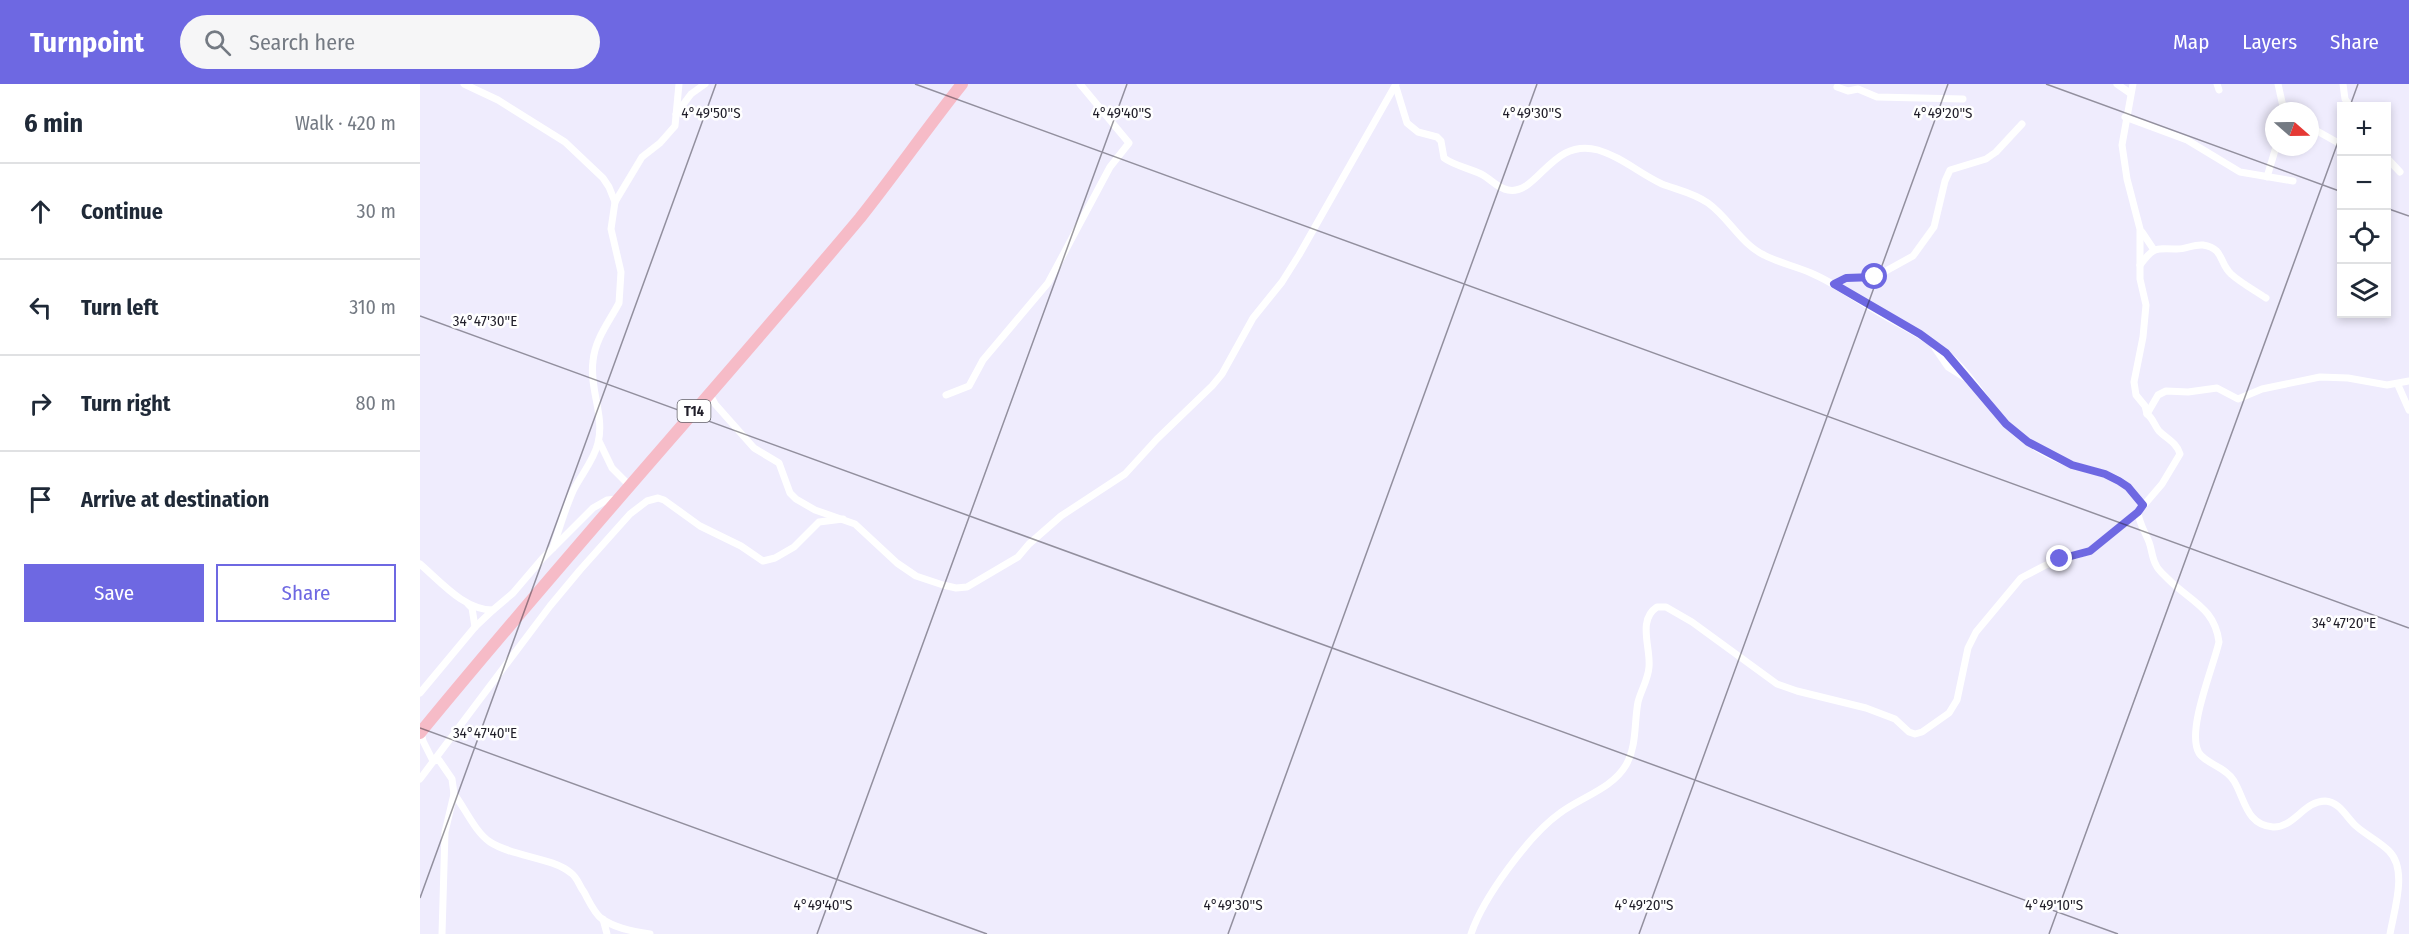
<!DOCTYPE html>
<meta charset="utf-8">
<style>
:root{--surface:#fff;--page:#f6f6f7;--text:#1f2937;--muted:#747a83;--line:#e0e1e3;--accent:#6e68e2}
body{margin:0;font-family:"Fira Sans Condensed",sans-serif;background:var(--page);color:var(--text)}
.controls{position:absolute;right:18px;top:18px;display:grid;overflow:hidden;border-radius:0px;box-shadow:0 3px 9px #0003}
.controls button{width:54px;height:54px;display:grid;place-items:center;padding:0;border:0;border-bottom:2px solid var(--line);background:var(--surface);color:var(--text);font:30px sans-serif}
.compass{position:absolute;left:1845px;top:18px;width:54px;height:54px;border-radius:50%;background:var(--surface);box-shadow:0 3px 9px #0003;rotate:110deg}
.stop{position:absolute;width:18px;height:18px;margin:-14px;border:4px solid #6e68e2;border-radius:50%;background:#fff}
.stop.end{background:#6e68e2;border-color:#fff;box-shadow:0 2px 6px #0008}
.list{margin:0;padding:0;list-style:none}
h2{display:flex;justify-content:space-between;align-items:center;height:78px;margin:0;padding:0 24px;font-size:26px}
h2 small{font-size:20px;font-weight:400;color:var(--muted)}
.list li{display:grid;grid-template-columns:39px 1fr auto;gap:18px;align-items:center;box-sizing:border-box;height:96px;padding:0 24px;border-top:2px solid var(--line)}
.list b{display:block;font-size:22px;white-space:nowrap}
.list em{font-size:20px;font-style:normal;color:var(--muted)}
.actions{display:flex;gap:12px;padding:18px 24px}
.actions a{flex:1;padding:14px 0;border:2px solid var(--accent);border-radius:0px;text-align:center;font-size:21px;color:var(--accent)}
.actions .main{background:var(--accent);color:#fff}
.icon{flex:none;width:33px;height:33px;fill:none;stroke:currentColor;stroke-width:2;stroke-linecap:round;stroke-linejoin:round}
.map{position:relative;flex:none;width:1989px;height:850px;overflow:hidden}
header{display:flex;align-items:center;gap:36px;box-sizing:border-box;height:84px;padding:0 30px;background:var(--accent);color:#fff}
header strong{font-size:28px}
nav{display:flex;gap:33px;margin-inline-start:auto;font-size:21px}
.search{width:420px;height:54px;background:var(--page);display:flex;align-items:center;gap:15px;box-sizing:border-box;padding:0 21px;border-radius:33px;color:var(--muted);font-size:22px}
main{display:flex}
aside{flex:1;background:var(--surface)}
.map>svg:first-child{display:block}
</style>
<header>
<strong>Turnpoint</strong>
<div class="search"><svg class="icon" aria-label="search" viewBox="0 0 24 24"><circle cx="10" cy="10" r="6"/><path d="M15 15l6 6"/></svg>Search here</div>
<nav><a>Map</a><a>Layers</a><a>Share</a></nav>
</header>
<main>
<aside>
<h2>6 min<small>Walk · 420 m</small></h2>
<ul class="list">
<li><svg class="icon" aria-label="ahead" viewBox="0 0 24 24"><path d="M12 20V5M6 11l6-6 6 6"/></svg><div><b>Continue</b></div><em>30 m</em></li>
<li><svg class="icon" aria-label="left" viewBox="0 0 24 24"><path d="M17 20v-9H6M10 6l-5 5 5 5"/></svg><div><b>Turn left</b></div><em>310 m</em></li>
<li><svg class="icon" aria-label="right" viewBox="0 0 24 24"><path d="M7 20v-9h11M14 6l5 5-5 5"/></svg><div><b>Turn right</b></div><em>80 m</em></li>
<li><svg class="icon" aria-label="arrive" viewBox="0 0 24 24"><path d="M6 21V4h12l-3 4 3 4H6"/></svg><div><b>Arrive at destination</b></div></li>
</ul>
<div class="actions"><a class="main">Save</a><a>Share</a></div>
</aside>
<div class="map">
<svg width="1989" height="850" viewBox="0 0 1989 850">
<rect width="100%" height="100%" fill="#efecfd"/>
<g fill="none" stroke-linecap="round" stroke-linejoin="round">
<!-- street -->
<g stroke="#fff" stroke-width="7">
<path d="M44,0L78,16L145,58L183,94L189,103L195,118"/>
<path d="M1697,0L1710,9"/>
<path d="M1713,0L1702,61L1707,95L1720,145V195L1726,221L1723,253L1714,298L1716,311L1725,322L1727,330C1733,334 1734,341 1739,347C1747,355 1757,359 1760,370L1742,400L1718,428C1719,439 1725,448 1729,458C1732,466 1732,474 1736,481C1738,486 1744,491 1748,495C1770,517 1795,524 1799,558C1793,584 1766,647 1779,669C1786,680 1806,683 1814,697C1825,715 1826,741 1853,743C1874,744 1884,717 1905,717C1920,718 1926,733 1936,742C1946,751 1959,757 1969,767C1988,786 1974,826 1970,850"/>
<path d="M1797,0L1799,6"/>
<path d="M1858,0L1864,27"/>
<path d="M1923,0L1925,15L1930,22"/>
<path d="M976,3L987,39L998,48L1017,53L1021,57L1024,74C1035,82 1049,84 1061,90C1071,95 1077,104 1088,106C1118,112 1131,53 1178,66C1202,73 1220,90 1242,100C1258,106 1274,109 1288,119C1309,134 1321,160 1344,171C1359,179 1375,182 1391,189C1417,200 1440,218 1465,232C1486,244 1508,254 1527,270C1557,295 1573,334 1606,357C1620,367 1637,376 1654,381C1672,388 1694,389 1708,403C1714,408 1718,415 1723,421"/>
<path d="M1417,3L1428,7L1438,5L1457,13L1543,15"/>
<path d="M256,30L271,10L285,0"/>
<path d="M1705,33L1767,56L1820,88L1873,97"/>
<path d="M1890,43L1922,61"/>
<path d="M1966,73L1980,88"/>
<path d="M1847,93L1856,63"/>
<path d="M1722,148L1734,166"/>
<path d="M1720,181C1733,164 1734,164 1755,165C1765,166 1773,160 1783,161C1804,164 1799,179 1811,190C1821,199 1834,206 1846,214"/>
<path d="M1414,200L1426,194L1455,193L1493,172L1514,143L1525,97L1530,86L1566,75L1576,68L1602,40"/>
<path d="M1515,264L1528,283L1544,293"/>
<path d="M1978,301L1989,326"/>
<path d="M289,309L295,320L334,364L359,379L370,409L376,415L395,426L435,440L477,479L496,492L523,501L536,504L547,503L598,473L609,460L641,432L705,390L737,355L792,302L802,290L833,234L862,198L879,171L976,0"/>
<path d="M526,311L549,302L563,276L628,199L690,83L709,59L660,0"/>
<path d="M1727,330L1738,311L1746,307L1768,308L1797,304L1818,315L1842,305L1900,293L1928,294L1967,301L1989,297"/>
<path d="M179,357L192,384L209,401"/>
<path d="M133,464C139,445 145,425 153,407C161,391 174,376 178,359C185,332 169,304 173,277C175,255 189,238 199,219L201,188L191,145L195,118L222,73L240,59L255,42L259,0"/>
<path d="M0,480C21,498 44,526 73,526L93,509L122,475L173,424L187,416L197,415"/>
<path d="M48,520L52,524L55,543"/>
<path d="M0,609L55,543L73,526"/>
<path d="M1,648L3,657L13,677L19,676L32,695L34,710L25,748L22,850"/>
<path d="M0,695L130,522L160,486L210,430L227,417L238,414L244,416L280,442L321,462L343,477L355,474L374,463L399,438L423,435"/>
<path d="M34,710C45,724 55,748 70,758C93,773 132,773 151,789C158,794 159,802 164,808C169,817 174,829 182,835C195,844 215,848 230,850"/>
<path d="M183,835L187,850"/>
<path d="M1051,850C1063,814 1109,751 1140,729C1161,713 1192,705 1206,681C1217,662 1214,639 1218,618C1221,606 1228,596 1229,583C1231,564 1217,536 1237,523H1246L1272,538L1357,600L1377,607L1446,624L1475,635L1489,648L1495,650L1502,648L1529,629L1537,616L1548,564L1556,548L1601,494L1626,481L1670,467L1718,428"/>
</g>
<!-- highway -->
<path stroke="#f6bbc7" stroke-width="12" d="M0,649C143,474 295,307 440,134C475,90 507,44 542,0"/>
</g>
<g fill="none" stroke-linecap="round" stroke-linejoin="round">
<!-- route -->
<path stroke="#6e68e2" stroke-width="8" d="M1455,193L1426,194L1414,200L1500,250L1526,269L1586,340L1608,358L1652,381L1685,390L1699,397L1708,403L1723,421L1718,428L1670,467L1640,475"/>
</g>
<!-- ticks -->
<path fill="none" stroke="#211f2a" stroke-width="1.5" stroke-opacity="0.45" d="M495,0L1989,544M1626,0L1922,108M1930,22L1938,0M1966,124L1989,132M0,232L1698,850M0,644L567,850M0,814L296,0M397,850L707,0M808,850L1117,0M1219,850L1528,0M1629,850L1922,47"/>
<g text-anchor="middle" stroke-width="5" stroke-linejoin="round" paint-order="stroke">
<!-- shield labels -->
<rect fill="#fff" stroke="#64626a" stroke-width="1.5" x="257.5" y="316" width="33" height="22" rx="4.5"/>
<g font-size="14" font-weight="bold" fill="#211f2a">
<text x="274" y="332">T14</text>
</g>
</g>
<g font-size="15" text-anchor="middle" fill="#211f2a" stroke="#fff" stroke-width="5" stroke-linejoin="round" paint-order="stroke">
<text x="291" y="34">4°49'50"S</text>
<text x="702" y="34">4°49'40"S</text>
<text x="1112" y="34">4°49'30"S</text>
<text x="1523" y="34">4°49'20"S</text>
<text x="65" y="242">34°47'30"E</text>
<text x="1924" y="544">34°47'20"E</text>
<text x="65" y="654">34°47'40"E</text>
<text x="403" y="826">4°49'40"S</text>
<text x="813" y="826">4°49'30"S</text>
<text x="1224" y="826">4°49'20"S</text>
<text x="1634" y="826">4°49'10"S</text>
</g>
</svg>
<div class="controls">
<button>+</button>
<button>−</button>
<button><svg class="icon" aria-label="locate" viewBox="0 0 24 24"><circle cx="12" cy="12" r="6"/><path d="M12 2v4M12 18v4M2 12h4M18 12h4"/></svg></button>
<button><svg class="icon" aria-label="layers" viewBox="0 0 24 24"><path d="M12 4l9 5-9 5-9-5zM3 14l9 5 9-5"/></svg></button>
</div>
<svg class="compass" viewBox="-18 -18 36 36"><path d="M0-13l5 13h-10z" fill="#e53935"/><path d="M0 13l5-13h-10z" fill="#747a83"/></svg>
<div class="stop" style="left:1455px;top:193px"></div>
<div class="stop end" style="left:1640px;top:475px"></div>
</div>
</main>
